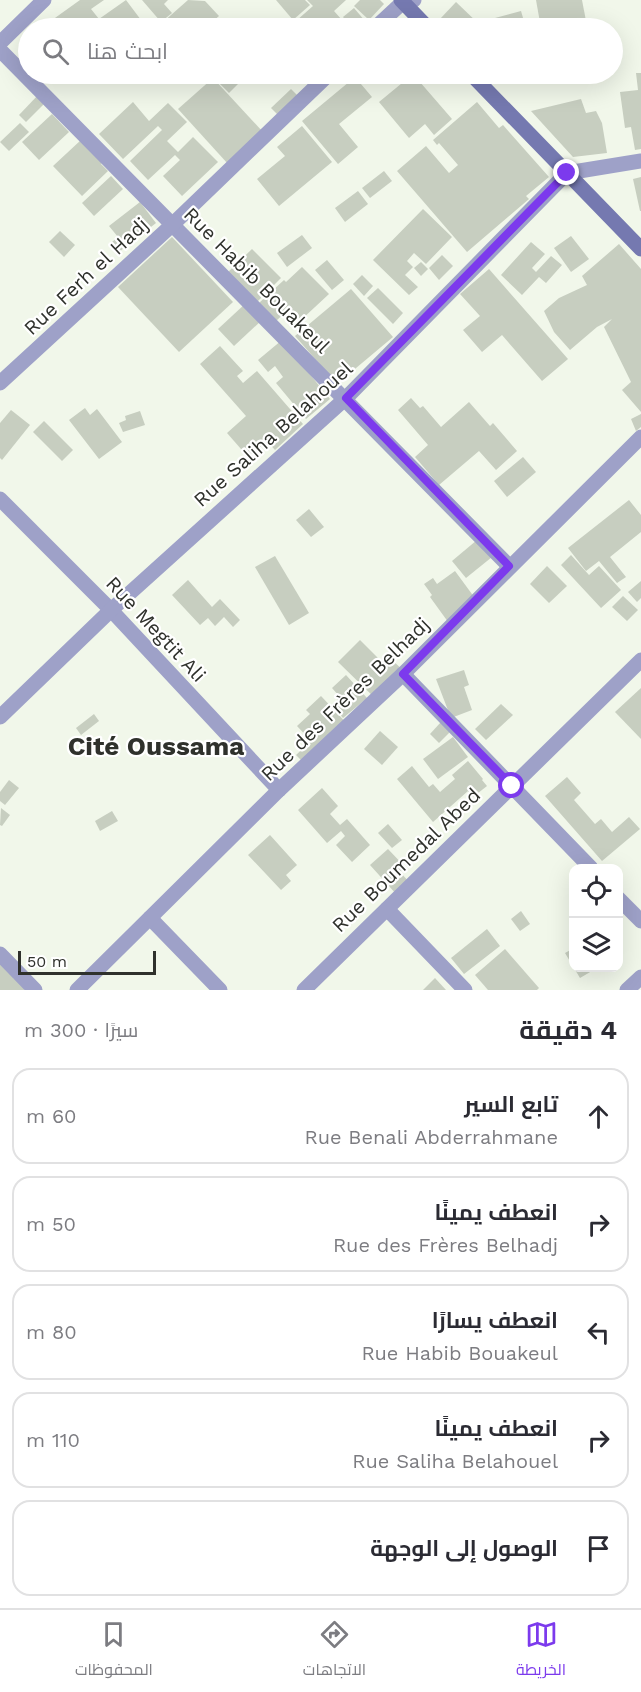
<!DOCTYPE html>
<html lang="ar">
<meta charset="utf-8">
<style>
:root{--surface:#fff;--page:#f2f2f3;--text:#2b2b33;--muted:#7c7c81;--line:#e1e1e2;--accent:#7c3aed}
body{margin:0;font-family:"Work Sans",Cairo,sans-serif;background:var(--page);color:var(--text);direction:rtl}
.controls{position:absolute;right:18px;bottom:18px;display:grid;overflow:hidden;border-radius:12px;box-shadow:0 6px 24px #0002}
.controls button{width:54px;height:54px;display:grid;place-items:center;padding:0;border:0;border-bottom:2px solid var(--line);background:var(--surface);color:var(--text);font:30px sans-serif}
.scale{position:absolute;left:18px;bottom:15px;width:138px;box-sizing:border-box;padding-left:6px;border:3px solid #2f312c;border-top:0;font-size:16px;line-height:21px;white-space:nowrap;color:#2f312c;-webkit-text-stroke:4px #fff;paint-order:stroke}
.stop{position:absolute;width:18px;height:18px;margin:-14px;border:4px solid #7c3aed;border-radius:50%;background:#fff}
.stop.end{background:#7c3aed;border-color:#fff;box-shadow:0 2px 6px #0008}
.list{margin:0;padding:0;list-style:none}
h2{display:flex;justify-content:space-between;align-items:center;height:78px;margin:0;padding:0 24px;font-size:26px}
h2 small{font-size:20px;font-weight:400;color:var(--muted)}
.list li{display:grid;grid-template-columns:39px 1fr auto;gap:18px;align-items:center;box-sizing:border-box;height:96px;margin:0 12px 12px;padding:0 12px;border:2px solid var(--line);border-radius:18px}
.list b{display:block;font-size:22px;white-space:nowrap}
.list p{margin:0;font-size:20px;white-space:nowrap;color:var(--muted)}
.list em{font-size:20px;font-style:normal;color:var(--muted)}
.icon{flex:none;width:33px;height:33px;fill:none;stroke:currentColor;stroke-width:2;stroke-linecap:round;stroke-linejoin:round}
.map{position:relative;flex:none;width:641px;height:990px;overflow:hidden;direction:ltr}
.search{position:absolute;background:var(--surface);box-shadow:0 6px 24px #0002;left:18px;right:18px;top:18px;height:66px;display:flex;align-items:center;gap:15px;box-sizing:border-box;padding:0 21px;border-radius:33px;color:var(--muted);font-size:22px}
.sheet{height:618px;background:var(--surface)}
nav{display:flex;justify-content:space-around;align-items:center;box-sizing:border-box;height:84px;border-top:2px solid var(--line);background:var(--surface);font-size:16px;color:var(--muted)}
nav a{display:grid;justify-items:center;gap:3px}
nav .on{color:var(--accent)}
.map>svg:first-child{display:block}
</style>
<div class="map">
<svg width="641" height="990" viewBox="0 0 641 990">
<rect width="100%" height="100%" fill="#f1f7ea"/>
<!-- building -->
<g fill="#c7cec0">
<path d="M80,0H104L91,9L99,19L126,0L147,28H41Z"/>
<path d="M142,0H168L164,4L172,13L161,22Z"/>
<path d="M188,0L205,1L219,16L205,28H167L162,23Z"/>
<path d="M276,0H305L310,5L293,20Z"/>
<path d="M307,0H346L334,11L349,28H302L296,21L313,6Z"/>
<path d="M360,0H380L384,4L369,20L354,6Z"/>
<path d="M536,0H582L586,21L541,28Z"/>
<path d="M456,2L481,26L479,28H450L440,19Z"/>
<path d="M354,8L371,28H352L343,17Z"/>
<path d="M521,11L526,28H498L495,18Z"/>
<path d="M636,73H641V149L635,150L631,127L625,128L620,92L638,90Z"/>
<path d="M210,74H228L238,84L229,93Z"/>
<path d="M413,74L452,119L434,135L425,124L409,138L379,102Z"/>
<path d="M499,74H538L539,76L501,84Z"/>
<path d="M355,77L372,97L339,124L358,147L338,164L302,121Z"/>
<path d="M213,78L263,132L228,164L178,109Z"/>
<path d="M291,89L298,96L278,115L271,108Z"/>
<path d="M39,94L47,101L26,122L19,115Z"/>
<path d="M581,99L586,113L596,111L602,123L607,153L573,157L531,111Z"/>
<path d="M133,102L149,121L168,103L187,122L167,141L178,152L193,137L218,162L182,196L163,176L180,160L175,155L148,180L130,161L162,130L158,126L123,159L99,134Z"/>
<path d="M477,102L499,128L503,125L549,177L526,196L529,199L467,252L397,171L426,146L449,173L458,165L439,143L437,145L433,140Z"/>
<path d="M52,114L69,132L39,160L22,142Z"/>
<path d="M20,123L29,132L9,151L0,142Z"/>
<path d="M302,126L332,162L279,206L257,179L285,156L277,147Z"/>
<path d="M81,140L103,162L101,164L108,171L82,196L53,166Z"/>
<path d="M384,171L392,181L370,198L362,188Z"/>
<path d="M111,176L123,189L94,216L82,203Z"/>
<path d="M641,177V211H640L633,179Z"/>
<path d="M358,191L368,204L345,222L335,208Z"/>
<path d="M140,202L156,223L119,252L112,242L118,237L109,226Z"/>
<path d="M423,209L452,237L426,264L414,253L407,261L413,267L405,275L418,287L409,295L373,260Z"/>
<path d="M60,231L75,245L64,257L49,242Z"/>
<path d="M302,235L312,248L287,267L277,253Z"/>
<path d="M571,236L589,259L571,272L554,248Z"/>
<path d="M172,237L233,302L179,352L118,287Z"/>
<path d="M531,242L545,254L532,268L536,272L551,256L562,265L546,283L539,277L522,295L501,275Z"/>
<path d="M619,244L641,269V412L622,390L631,382L604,327L612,319L597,327L570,350L554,332L544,311L559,298L587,285L582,276Z"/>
<path d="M252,249L281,278L256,303L227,273Z"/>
<path d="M442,255L453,266L439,280L429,268Z"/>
<path d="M327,260L344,280L332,290L315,270Z"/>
<path d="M421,262L428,269L421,276L414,268Z"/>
<path d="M302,267L329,294L301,320L290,308L276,321L259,303L284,280L286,282Z"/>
<path d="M489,269L568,359L542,381L502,335L482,352L463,330L480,316L460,294Z"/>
<path d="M362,275L373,286L364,296L353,284Z"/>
<path d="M378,288L403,313L393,324L367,298Z"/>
<path d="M351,289L393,337L337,384L295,336Z"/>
<path d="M246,303L262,320L234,346L218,329Z"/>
<path d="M282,340L330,399L306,419L276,383L283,377L275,366L268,372L258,360Z"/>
<path d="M220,346L243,371L237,376L243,383L257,371L303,424L275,450L267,441L248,457L227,433L246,416L200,364Z"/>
<path d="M411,398L420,408L423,406L441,427L469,402L490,426L493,423L517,451L496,470L479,451L439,485L415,457L428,445L398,410Z"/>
<path d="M85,408L90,415L97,409L122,442L99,459L69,420Z"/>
<path d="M11,410L30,425L2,460L0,458V423Z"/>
<path d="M140,411L145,425L123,432L119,423L126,420L125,416Z"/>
<path d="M641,414V427L636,431L631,419Z"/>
<path d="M44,421L73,450L62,461L33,432Z"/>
<path d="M523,457L536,472L507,497L494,481Z"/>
<path d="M629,500L641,515V532L610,557L626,577L617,583L599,561L586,571L568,548Z"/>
<path d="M309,509L324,527L311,537L296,520Z"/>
<path d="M477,540L492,557L466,578L452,561Z"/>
<path d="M571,555L589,575L599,566L621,590L601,608L561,565Z"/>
<path d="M275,556L309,613L289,625L255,567Z"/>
<path d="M547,566L567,586L549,603L530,584Z"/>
<path d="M455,571L480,605L451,626L430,597L432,595L424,584L433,578L437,584Z"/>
<path d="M188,580L212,607L220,599L240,620L233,627L224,617L215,626L208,618L200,625L172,595Z"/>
<path d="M641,581V598L637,602L628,592Z"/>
<path d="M623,596L638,610L627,621L612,607Z"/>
<path d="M360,640L386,666L392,660L406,673L378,701L338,662Z"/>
<path d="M464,670L469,685L464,687L472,710L451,718L436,679Z"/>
<path d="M346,675L367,698L343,718L332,705L340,697L332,688Z"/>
<path d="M641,688V739L615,712Z"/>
<path d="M321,696L351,728L303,762L296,755L311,741L297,726L310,714L306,710Z"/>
<path d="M501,704L513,715L486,740L475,729Z"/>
<path d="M94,714L99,721L81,735L76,728Z"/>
<path d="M441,722L451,731L439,743L430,734Z"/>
<path d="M380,731L398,747L382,765L364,749Z"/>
<path d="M453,737L468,757L438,779L423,759Z"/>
<path d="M468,761L483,779L482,780L487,786L473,797L468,791L433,822L397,779L412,766L429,787L433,784L440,792L455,779L452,775Z"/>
<path d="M567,777L581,793L574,800L595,824L601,819L612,832L629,817L640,829L602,861L545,796Z"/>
<path d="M9,780L19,788L5,805L0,801V792Z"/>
<path d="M322,788L338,806L330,814L340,825L347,819L370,845L352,862L336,845L345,836L341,831L327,843L298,810Z"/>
<path d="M1,808L10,815L2,826L0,825Z"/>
<path d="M112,811L118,821L100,831L95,821Z"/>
<path d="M388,824L402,840L392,848L378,833Z"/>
<path d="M270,835L297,865L286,875L291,881L281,890L248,855Z"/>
<path d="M388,849L406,868L400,872L410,883L397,895L370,865Z"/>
<path d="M521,911L530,924L520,931L511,919Z"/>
<path d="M487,929L500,946L464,974L451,958Z"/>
<path d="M574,948V968H597L580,978L565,953Z"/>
<path d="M505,949L539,988L537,990H488L475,975Z"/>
<path d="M0,954L20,963L13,978L27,985L24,990H0Z"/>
<path d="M435,978L446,990H423Z"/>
</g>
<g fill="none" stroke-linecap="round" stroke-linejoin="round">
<!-- street -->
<g stroke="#9ea1c8" stroke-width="15">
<path d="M375,28L403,2L414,0"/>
<path d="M0,43L44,0"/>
<path d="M0,50L509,566"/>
<path d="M0,383L172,225L329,74"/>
<path d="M0,499L111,610L279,790"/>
<path d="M403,674L591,868"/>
<path d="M0,717L111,610L346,398L567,173L641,161"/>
<path d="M618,898L641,921"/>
<path d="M387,909L465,990"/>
<path d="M150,918L220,990"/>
<path d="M0,954L35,990"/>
<path d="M77,990L279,790L403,674L641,437"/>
<path d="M304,990L641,660"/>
<path d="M627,990L641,977"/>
</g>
<!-- secondary -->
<g stroke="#7579b0" stroke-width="15">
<path d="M401,0L428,28"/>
<path d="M471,74L641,249"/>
</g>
</g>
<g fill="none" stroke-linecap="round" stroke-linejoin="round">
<!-- route -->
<path stroke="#7c3aed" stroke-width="8" d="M512,786L403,674L509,566L346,398L567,173"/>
</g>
<g text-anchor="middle" stroke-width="4.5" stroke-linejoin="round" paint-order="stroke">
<!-- street labels -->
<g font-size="20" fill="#2f312c" stroke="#fff">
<text transform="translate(86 276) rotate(-43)" y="7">Rue Ferh el Hadj</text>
<text transform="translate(257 280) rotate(45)" y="7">Rue Habib Bouakeul</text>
<text transform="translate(273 434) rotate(-42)" y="7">Rue Saliha Belahouel</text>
<text transform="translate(156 629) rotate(47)" y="7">Rue Megtit Ali</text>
<text transform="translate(345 699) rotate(-44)" y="7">Rue des Frères Belhadj</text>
<text transform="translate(406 860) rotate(-44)" y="7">Rue Boumedal Abed</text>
</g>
<!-- district labels -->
<g font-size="26" font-weight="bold" fill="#2f312c" stroke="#fff">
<text x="156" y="755">Cité Oussama</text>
</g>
</g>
</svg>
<div class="controls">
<button><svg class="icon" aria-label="locate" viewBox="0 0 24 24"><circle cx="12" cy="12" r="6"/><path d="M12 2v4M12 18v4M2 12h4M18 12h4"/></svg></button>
<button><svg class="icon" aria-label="layers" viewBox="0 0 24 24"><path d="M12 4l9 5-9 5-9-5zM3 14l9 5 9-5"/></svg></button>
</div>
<div class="scale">50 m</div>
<div class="stop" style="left:512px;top:786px"></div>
<div class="stop end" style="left:567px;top:173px"></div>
<div class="search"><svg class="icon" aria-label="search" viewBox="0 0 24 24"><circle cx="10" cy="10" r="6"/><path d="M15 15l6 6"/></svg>ابحث هنا</div>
</div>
<section class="sheet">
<h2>4 دقيقة<small>سيرًا · 300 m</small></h2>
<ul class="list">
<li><svg class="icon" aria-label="ahead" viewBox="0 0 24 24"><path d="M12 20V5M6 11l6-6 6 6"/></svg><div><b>تابع السير</b><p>Rue Benali Abderrahmane</p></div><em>60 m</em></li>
<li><svg class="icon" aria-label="right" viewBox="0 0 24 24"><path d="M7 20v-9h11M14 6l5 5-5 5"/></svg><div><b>انعطف يمينًا</b><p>Rue des Frères Belhadj</p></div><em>50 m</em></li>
<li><svg class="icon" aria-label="left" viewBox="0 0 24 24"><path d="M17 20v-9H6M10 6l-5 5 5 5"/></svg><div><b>انعطف يسارًا</b><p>Rue Habib Bouakeul</p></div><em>80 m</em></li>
<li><svg class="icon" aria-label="right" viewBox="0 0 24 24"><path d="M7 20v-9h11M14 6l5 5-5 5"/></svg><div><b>انعطف يمينًا</b><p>Rue Saliha Belahouel</p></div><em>110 m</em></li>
<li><svg class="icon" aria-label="arrive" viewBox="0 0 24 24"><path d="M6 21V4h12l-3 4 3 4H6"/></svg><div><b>الوصول إلى الوجهة</b></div></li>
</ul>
</section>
<nav>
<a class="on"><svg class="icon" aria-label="map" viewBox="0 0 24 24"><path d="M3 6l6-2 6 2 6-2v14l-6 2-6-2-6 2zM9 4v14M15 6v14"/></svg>الخريطة</a>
<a><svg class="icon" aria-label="directions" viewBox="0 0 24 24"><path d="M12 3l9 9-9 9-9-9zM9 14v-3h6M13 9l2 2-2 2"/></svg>الاتجاهات</a>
<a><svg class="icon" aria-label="saved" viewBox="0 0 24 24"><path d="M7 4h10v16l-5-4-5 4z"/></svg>المحفوظات</a>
</nav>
